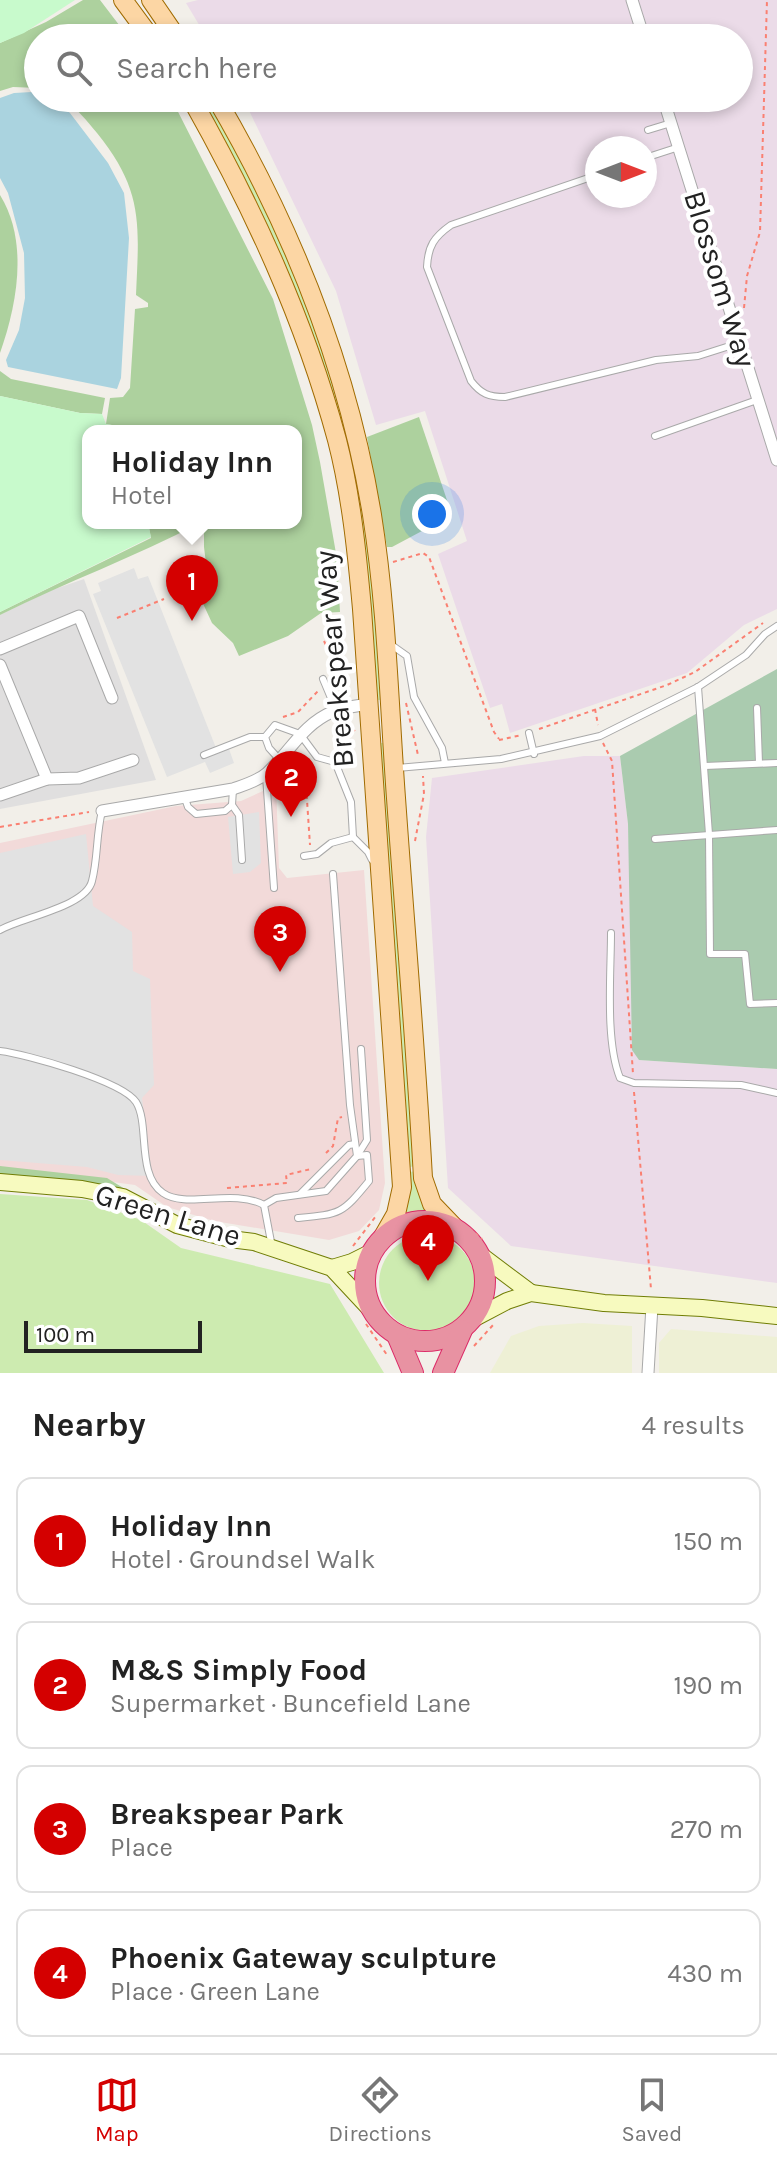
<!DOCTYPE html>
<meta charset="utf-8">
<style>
:root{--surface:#fff;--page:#f6f6f6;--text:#222;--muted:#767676;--line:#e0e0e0;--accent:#d40000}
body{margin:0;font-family:Karla,sans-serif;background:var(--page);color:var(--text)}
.compass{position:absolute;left:585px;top:136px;width:72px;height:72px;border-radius:50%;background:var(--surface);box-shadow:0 4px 12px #0003;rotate:90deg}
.scale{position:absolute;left:24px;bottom:20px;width:178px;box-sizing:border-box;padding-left:8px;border:4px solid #222;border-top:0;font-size:22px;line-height:28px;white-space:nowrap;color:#222;-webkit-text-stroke:6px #fff;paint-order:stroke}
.you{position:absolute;left:432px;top:514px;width:28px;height:28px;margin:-20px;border:6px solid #fff;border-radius:50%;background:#1a73e8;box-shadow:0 0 0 12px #1a73e833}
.badge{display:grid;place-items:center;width:52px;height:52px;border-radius:50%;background:var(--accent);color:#fff;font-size:26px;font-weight:700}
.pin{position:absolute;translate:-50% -66px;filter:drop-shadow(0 2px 4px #0008)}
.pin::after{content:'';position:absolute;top:42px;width:28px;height:24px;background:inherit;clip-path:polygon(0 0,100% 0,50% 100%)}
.popup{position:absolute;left:82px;top:425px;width:220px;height:104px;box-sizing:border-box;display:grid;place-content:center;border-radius:16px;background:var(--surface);filter:drop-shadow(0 2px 6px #0005);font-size:26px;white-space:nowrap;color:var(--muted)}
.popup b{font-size:30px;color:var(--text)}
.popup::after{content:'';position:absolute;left:50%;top:100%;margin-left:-16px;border:16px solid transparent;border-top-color:var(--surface)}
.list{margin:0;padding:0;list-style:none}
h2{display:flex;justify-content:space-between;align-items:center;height:104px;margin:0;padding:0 32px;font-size:34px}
h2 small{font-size:26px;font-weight:400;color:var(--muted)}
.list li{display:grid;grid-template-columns:52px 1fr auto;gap:24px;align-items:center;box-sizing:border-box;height:128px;margin:0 16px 16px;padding:0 16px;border:2px solid var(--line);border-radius:16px}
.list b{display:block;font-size:30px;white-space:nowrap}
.list p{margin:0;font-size:26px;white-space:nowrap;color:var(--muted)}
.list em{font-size:26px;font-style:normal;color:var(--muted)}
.icon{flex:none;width:44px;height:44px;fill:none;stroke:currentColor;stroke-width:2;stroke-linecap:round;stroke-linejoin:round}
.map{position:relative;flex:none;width:777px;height:1373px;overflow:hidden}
.search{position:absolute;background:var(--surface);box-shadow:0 4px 12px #0003;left:24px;right:24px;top:24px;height:88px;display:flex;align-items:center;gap:20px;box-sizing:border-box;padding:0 28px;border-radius:44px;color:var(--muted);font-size:30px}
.sheet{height:680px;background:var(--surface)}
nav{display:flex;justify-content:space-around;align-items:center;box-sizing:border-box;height:112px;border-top:2px solid var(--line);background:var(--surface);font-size:22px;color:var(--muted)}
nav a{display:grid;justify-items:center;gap:4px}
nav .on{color:var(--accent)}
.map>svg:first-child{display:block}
</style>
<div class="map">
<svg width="777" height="1373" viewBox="0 0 777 1373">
<rect width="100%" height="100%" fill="#f2efe9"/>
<!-- residential -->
<path fill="#e0dfdf" d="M84,579L156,780L0,809V615L46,592Z"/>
<!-- commercial -->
<path fill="#f2dad9" d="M276,785L279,868L287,878L364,870L385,1183L379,1210L359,1231L329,1240L214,1221L167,1207L135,1185L0,1167V843L176,806L241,801Z"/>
<!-- industrial -->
<g fill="#ebdbe8" fill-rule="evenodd">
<path d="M198,0H777V609L744,625L687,673L510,733L502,704L490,708L438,554L467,541L425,411L376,425L336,291L243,98H739V38H207L186,3ZM597,148H645V196H597Z"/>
<path d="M584,756H620L628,824L639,1060L777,1069V1283L511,1246L448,1188L426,837L432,778Z"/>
</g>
<!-- farmland -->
<g fill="#eef0d5">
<path d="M583,1323L632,1326V1373H490L511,1336L539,1326Z"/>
<path d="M671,1329L777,1337V1373H659V1343Z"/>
</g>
<!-- grass -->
<g fill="#cdebb0">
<path d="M198,98H208L282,240L326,358L358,478L371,563L383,700H375L338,428Z"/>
<path d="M379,743H385L417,1166L409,1167Z"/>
<path d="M417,1171L420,1195L430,1217L405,1219L410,1187L409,1172Z"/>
<path d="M0,1194L87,1200L141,1220L181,1248L330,1284L384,1373H0Z"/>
<circle cx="427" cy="1283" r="48"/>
</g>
<!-- forest -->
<g fill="#add19e">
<path d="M83,0H100L129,38H38V88L13,87L0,91V43L46,22Z"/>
<path d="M62,98H171L273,299L312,425L320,462L337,559L340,612L321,613L288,636L239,656L233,643L212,623L200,597L208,580L204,547V523H296V431H130L129,428L106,424L110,398L123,397L130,388L135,309L148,307V303L136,295C139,225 144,191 97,133C87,121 76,107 62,98Z"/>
<path d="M0,195C29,242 17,305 0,353Z"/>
<path d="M0,371L11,379L105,398L102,414L80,413L0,396Z"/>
<path d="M419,417L452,515L392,547H387L367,437Z"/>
<path d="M148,523H200C135,557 66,582 0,615V612L151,538Z"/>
<path d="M0,1166L107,1178L133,1194L0,1179Z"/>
</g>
<!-- cemetery -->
<path fill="#aacbaf" d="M777,669V1069L639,1060L632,1050L628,824L620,756Z"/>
<!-- park -->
<g fill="#c8facc">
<path d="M0,0H75L24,33L0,43Z"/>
<path d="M0,396L80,413L102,414L106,424L130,428V431H88V523H148L151,537L0,612Z"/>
</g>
<!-- parking -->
<g fill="#e2e2e2">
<path d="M134,568L138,579L148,576L218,753L229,749L234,763L210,773L205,762L167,777L93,594L101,591L98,583Z"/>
<path d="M259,812L261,863L250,872L233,874L228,817Z"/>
<path d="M86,834L93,906L132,932L133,971L150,979L154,1085L142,1098L152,1176L118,1175L87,1167L0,1160V853Z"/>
</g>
<!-- water -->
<path fill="#aad3df" d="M32,92L38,93V98L54,100L70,113L108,163L124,193L129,238L121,378L117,389L8,367L6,360L19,330L25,298L24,253L8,193L0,178V98L14,93Z"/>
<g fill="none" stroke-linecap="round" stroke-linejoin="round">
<!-- lane casing -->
<g stroke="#a9a9a9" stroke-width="8">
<g id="lane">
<path d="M648,130L671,123"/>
<path d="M645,158L679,147"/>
<path d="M597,175L451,225C434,237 428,246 427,267L471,381C481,394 489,397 505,397L656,360L698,356L739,343"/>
<path d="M655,436L757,400"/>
<path d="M390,644L407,656L414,697L442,748L445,763"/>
<path d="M323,679L336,710"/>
<path d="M698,687L709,834L710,954H745L750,1004L777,1003"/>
<path d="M757,708L759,763"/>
<path d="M529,733L534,754"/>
<path d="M204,755L250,737H265"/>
<path d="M279,759L269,748L265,737L275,725L300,734L317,757L335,762L351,802L353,837L368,852L372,860"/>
<path d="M705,766L777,763"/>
<path d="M397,768L501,759L600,736L698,687L746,655L765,634L777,626"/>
<path d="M266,776L274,888"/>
<path d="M184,796L188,807L196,814L225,811L232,805L233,789"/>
<path d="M232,805L239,815L242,860"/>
<path d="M655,839L777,830"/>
<path d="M304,856L317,854L331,843L353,837"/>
<path d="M0,930C22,917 86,907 92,881C98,858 96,835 102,811"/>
<path d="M611,933C611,974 605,1041 620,1078L634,1083L741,1085L777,1093"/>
<path d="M0,1051C26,1054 122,1081 136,1102C150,1124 136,1175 163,1193C186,1209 233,1188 264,1205"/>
<path d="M357,1156L367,1140L361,1049"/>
<path d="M300,1194L349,1145L355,1144"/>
<path d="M298,1218C341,1214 342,1214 369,1181L367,1155L357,1156"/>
<path d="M272,1247L264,1205L276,1198L326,1191L357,1156L350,1105L333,874"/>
</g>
</g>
<!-- street casing -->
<g stroke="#a9a9a9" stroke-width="13">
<g id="street">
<path d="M632,0L644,38"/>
<path d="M663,98L777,460"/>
<path d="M0,649L79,616L112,698"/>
<path d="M0,665L47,779"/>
<path d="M0,795L47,779L79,778L133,760"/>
<path d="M102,811L233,789C244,785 258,781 267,773C290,752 302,725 332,712C343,707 357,706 369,704"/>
<path d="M648,1373L652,1306"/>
</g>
</g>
<!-- secondary casing -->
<g stroke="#707d05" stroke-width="18">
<g id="secondary">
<path d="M0,1182L82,1189L123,1197L177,1225L230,1239L254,1242L332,1268L373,1312"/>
<path d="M479,1254L531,1293"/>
<path d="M332,1268L352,1262L372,1252"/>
<path d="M471,1320L507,1301L531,1293L604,1303L702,1308L777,1316"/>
</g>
</g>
<!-- primary casing -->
<g stroke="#a06b00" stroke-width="20">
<g id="primary">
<path d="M123,0L151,38"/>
<path d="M151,0L177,38"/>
<path d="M191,98C253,208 304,318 337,440C351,494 357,553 362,609L402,1187L396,1214L380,1242"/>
<path d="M216,98C291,226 348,368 372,515C387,609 389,703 396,798C405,925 416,1051 423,1178L432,1204L455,1228"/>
</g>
</g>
<!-- highway casing -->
<g stroke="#dc2a67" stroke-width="22">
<g id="highway">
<circle cx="425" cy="1281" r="60"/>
<path d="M397,1335L413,1373"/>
<path d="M443,1373L462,1330"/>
</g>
</g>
<!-- path -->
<g stroke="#fa8072" stroke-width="2" stroke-dasharray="4 4" stroke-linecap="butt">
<path d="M744,308L747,276L760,232L767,0"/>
<path d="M393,562L423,553L429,557L494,732L499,739"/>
<path d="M117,618L164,599"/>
<path d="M324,641L336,667L334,676"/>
<path d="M406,703L418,755"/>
<path d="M595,709L598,725"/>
<path d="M283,717L298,712L318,691"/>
<path d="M341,721L355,731"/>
<path d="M539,729L667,685L695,672L763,623"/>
<path d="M499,740L522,735"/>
<path d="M603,743L612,761L633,1074"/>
<path d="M304,755L310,845"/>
<path d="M0,827L89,812"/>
<path d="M415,841L424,794L423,776"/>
<path d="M634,1092L651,1289"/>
<path d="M326,1153L333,1146L338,1118L342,1117"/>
<path d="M227,1188L287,1183L286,1175L311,1169"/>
<path d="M469,1228L482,1239"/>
<path d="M353,1246L376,1216"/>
<path d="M366,1324L387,1355"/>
<path d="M474,1346L494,1324"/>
</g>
<!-- lane -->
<use href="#lane" stroke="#fff" stroke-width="6"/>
<!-- street -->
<use href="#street" stroke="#fff" stroke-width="11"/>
<!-- secondary -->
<use href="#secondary" stroke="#f7fabf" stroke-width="16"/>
<!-- primary -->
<use href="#primary" stroke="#fcd6a4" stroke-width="18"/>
<!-- highway -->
<use href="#highway" stroke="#e892a2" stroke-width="20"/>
</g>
<g text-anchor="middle" stroke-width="8" stroke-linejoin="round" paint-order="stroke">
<!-- street labels -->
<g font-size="30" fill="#222" stroke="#fff">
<text transform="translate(720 279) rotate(73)" y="10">Blossom Way</text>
<text transform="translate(334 659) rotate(-95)" y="10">Breakspear Way</text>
<text transform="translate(168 1215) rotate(17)" y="10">Green Lane</text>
</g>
</g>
</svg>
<svg class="compass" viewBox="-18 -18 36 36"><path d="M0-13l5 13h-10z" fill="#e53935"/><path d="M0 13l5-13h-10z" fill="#767676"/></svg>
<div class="scale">100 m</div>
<div class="you"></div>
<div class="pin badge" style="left:192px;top:621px">1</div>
<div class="popup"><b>Holiday Inn</b>Hotel</div>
<div class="pin badge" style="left:291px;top:817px">2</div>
<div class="pin badge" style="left:280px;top:972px">3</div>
<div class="pin badge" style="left:428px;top:1281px">4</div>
<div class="search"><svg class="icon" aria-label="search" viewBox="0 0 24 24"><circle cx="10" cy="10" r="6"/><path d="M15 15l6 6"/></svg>Search here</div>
</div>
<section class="sheet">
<h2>Nearby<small>4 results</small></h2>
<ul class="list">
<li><span class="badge">1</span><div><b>Holiday Inn</b><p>Hotel · Groundsel Walk</p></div><em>150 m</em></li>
<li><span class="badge">2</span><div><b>M&amp;S Simply Food</b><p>Supermarket · Buncefield Lane</p></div><em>190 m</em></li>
<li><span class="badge">3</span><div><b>Breakspear Park</b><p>Place</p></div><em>270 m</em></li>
<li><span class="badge">4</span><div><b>Phoenix Gateway sculpture</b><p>Place · Green Lane</p></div><em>430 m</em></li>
</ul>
</section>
<nav>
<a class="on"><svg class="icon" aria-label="map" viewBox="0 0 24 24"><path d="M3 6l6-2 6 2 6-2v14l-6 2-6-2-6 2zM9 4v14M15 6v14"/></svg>Map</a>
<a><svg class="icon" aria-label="directions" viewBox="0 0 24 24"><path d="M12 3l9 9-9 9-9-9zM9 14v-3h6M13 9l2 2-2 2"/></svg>Directions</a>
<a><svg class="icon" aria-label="saved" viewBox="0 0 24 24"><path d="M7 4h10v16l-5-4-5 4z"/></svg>Saved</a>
</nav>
